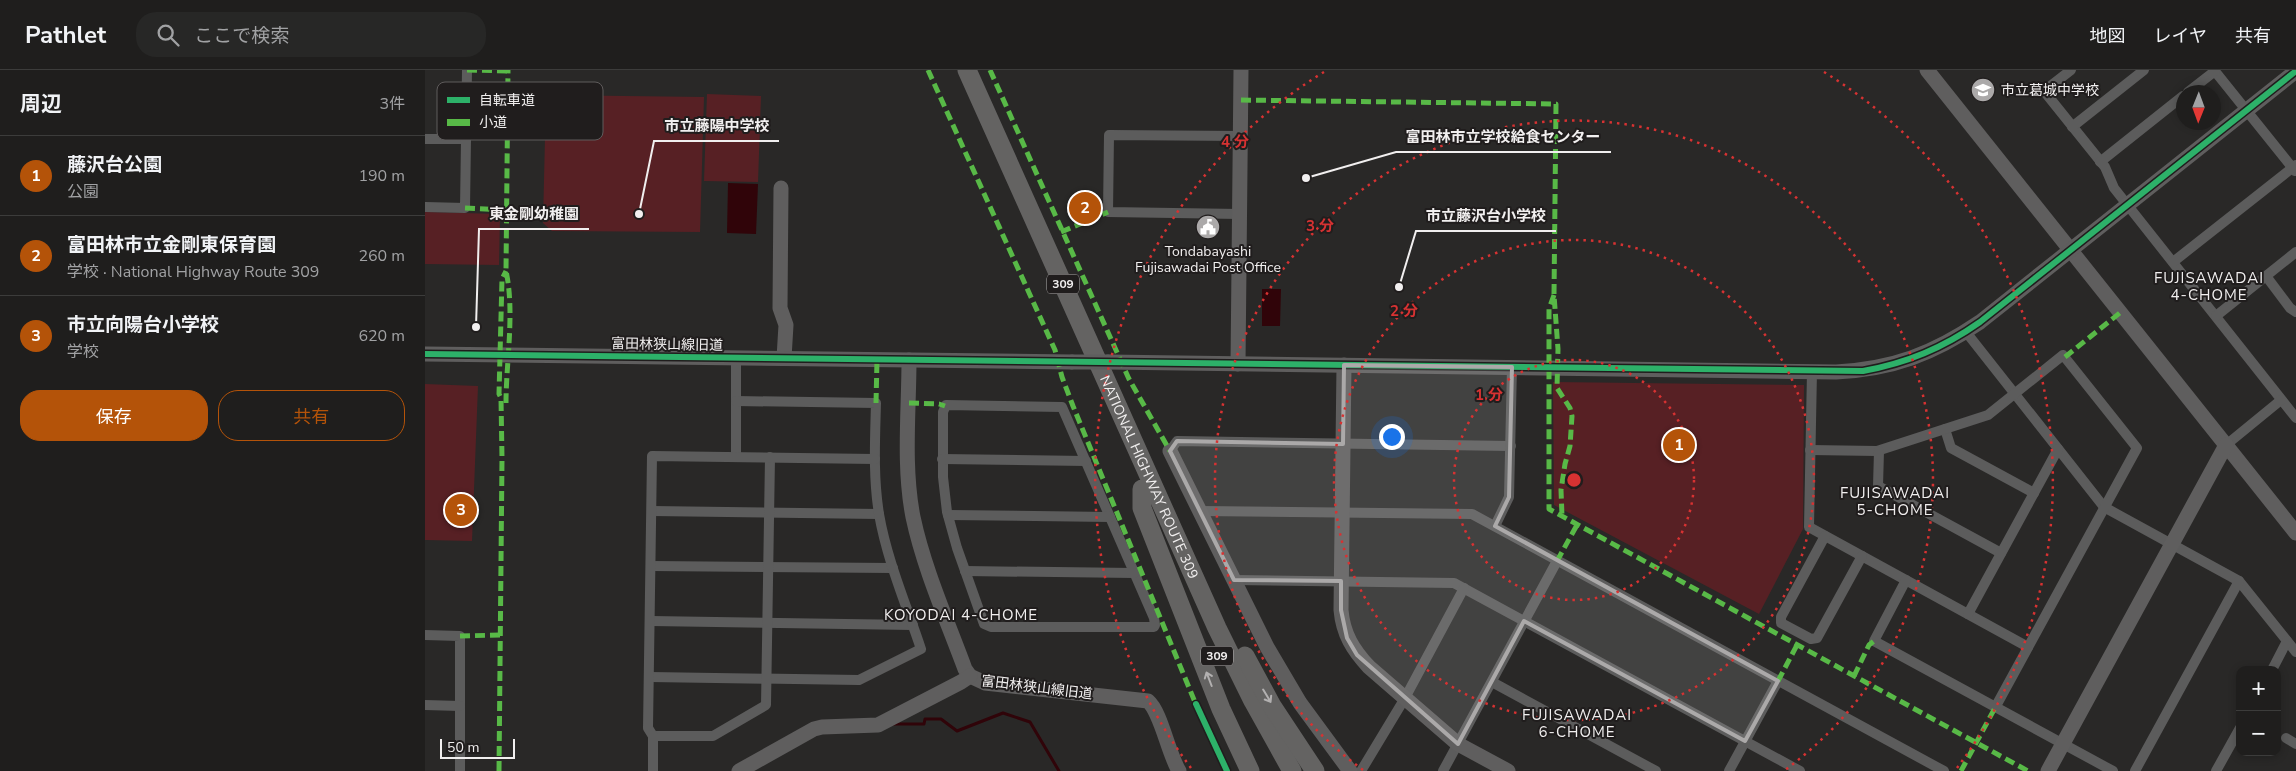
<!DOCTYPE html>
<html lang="ja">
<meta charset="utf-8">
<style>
:root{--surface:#1f1e1d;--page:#272726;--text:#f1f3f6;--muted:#a1a2a4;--line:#3c3c3b;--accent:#b45309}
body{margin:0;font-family:"Nunito Sans","Noto Sans JP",sans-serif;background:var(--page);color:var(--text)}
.controls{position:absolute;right:15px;bottom:15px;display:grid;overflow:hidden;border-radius:10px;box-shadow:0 2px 8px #0003}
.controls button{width:45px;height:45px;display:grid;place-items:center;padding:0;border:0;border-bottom:1px solid var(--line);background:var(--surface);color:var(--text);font:25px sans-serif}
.compass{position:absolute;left:1751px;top:15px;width:45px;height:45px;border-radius:50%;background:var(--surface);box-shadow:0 2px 8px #0003;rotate:181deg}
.scale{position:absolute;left:15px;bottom:12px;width:75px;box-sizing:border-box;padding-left:5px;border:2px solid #f1efef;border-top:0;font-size:14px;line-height:18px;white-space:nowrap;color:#f1efef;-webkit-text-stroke:4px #201d1d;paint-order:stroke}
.you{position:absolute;left:966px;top:366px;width:18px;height:18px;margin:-12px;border:4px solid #fff;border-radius:50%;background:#1a73e8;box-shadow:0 0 0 8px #1a73e833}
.badge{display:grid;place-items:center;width:32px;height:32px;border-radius:50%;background:var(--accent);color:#fff;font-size:16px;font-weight:700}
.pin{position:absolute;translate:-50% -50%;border:2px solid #fff;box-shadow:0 1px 5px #0006}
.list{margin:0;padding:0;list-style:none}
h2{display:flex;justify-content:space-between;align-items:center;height:65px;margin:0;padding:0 20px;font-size:21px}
h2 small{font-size:16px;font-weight:400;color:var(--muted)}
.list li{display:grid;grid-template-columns:32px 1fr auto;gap:15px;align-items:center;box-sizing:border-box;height:80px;padding:0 20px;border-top:1px solid var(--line)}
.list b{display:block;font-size:19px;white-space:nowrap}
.list p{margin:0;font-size:16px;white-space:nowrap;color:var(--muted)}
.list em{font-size:16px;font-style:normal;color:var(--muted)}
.actions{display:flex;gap:10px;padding:15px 20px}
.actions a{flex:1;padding:11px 0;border:1px solid var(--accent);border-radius:20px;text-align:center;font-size:18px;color:var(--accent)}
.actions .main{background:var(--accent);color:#fff}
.icon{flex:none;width:28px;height:28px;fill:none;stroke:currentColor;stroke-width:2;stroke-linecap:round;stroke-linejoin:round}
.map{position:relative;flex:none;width:1871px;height:701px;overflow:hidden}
header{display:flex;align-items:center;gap:30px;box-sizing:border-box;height:70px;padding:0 25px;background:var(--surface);border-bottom:1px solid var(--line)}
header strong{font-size:24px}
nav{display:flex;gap:28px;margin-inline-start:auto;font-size:18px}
.search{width:350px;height:45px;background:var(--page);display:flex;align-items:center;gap:12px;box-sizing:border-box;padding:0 18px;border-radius:20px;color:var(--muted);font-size:19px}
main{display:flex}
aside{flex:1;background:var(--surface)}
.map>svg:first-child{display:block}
</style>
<header>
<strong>Pathlet</strong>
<div class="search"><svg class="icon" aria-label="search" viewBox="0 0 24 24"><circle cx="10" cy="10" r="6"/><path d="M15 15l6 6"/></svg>ここで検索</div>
<nav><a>地図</a><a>レイヤ</a><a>共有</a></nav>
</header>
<main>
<aside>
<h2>周辺<small>3件</small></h2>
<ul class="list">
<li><span class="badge">1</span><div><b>藤沢台公園</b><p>公園</p></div><em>190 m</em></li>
<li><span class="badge">2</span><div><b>富田林市立金剛東保育園</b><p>学校 · National Highway Route 309</p></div><em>260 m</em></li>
<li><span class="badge">3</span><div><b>市立向陽台小学校</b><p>学校</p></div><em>620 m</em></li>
</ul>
<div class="actions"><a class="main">保存</a><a>共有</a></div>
</aside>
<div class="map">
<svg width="1871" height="701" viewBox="0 0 1871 701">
<rect width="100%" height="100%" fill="#292827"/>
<!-- green -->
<g fill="#572024">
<path d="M282,24L336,26L333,112L279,111Z"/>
<path d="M121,25L279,27L275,162L127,161L118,153Z"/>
<path d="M0,142L75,144L74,195L0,194Z"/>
<path d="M1128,312L1379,315L1378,459L1334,544L1129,435Z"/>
<path d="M0,314L53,316L47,471L0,470Z"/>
</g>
<!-- water -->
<g fill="#300409">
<path d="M303,113L333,114L331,164L302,163Z"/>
<path d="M837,219H856L855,256H837Z"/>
</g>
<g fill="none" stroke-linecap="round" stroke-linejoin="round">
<!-- stream -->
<path stroke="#300409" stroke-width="3" d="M467,654H499L500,649H516L532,661L578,643L605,652L634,701"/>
<!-- street -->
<g stroke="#5c5c5c" stroke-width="10">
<path d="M1646,0L1619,21L1680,97L1689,118L1871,348"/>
<path d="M1789,0L1870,101"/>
<path d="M1763,22L1790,1"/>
<path d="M1647,57L1719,0"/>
<path d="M0,69H41"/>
<path d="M1675,92L1758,26"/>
<path d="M0,137L40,138L42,0"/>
<path d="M815,144L683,142L684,65L816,66"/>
<path d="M1748,192L1871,95"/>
<path d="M1841,206L1865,238L1871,242"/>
<path d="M1791,246L1871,182"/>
<path d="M1541,262L1679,437L1814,511L1871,582"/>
<path d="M1387,301L1384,457L1603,577"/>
<path d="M521,335L637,337L729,548L730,555L729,557H566L559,554L532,478L522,442L518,407V342Z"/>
<path d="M1520,359L1526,378L1609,423"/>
<path d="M1801,375L1856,330"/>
<path d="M1385,380L1452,381L1563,345L1638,285L1712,378L1571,636"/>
<path d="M745,381L752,371L1086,376"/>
<path d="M1454,381L1453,416L1576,483"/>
<path d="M311,386V288"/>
<path d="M517,389L661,391"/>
<path d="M227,441L454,444"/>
<path d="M775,441L1047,444L1519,701"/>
<path d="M523,445L685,447"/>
<path d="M1070,456L1084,427L1087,297"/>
<path d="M1400,466L1356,547V553L1386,569L1392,568L1437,486"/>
<path d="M226,496L468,498"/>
<path d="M540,501L709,503"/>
<path d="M809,510L1029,513L1375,701"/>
<path d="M1481,510L1449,571L1688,701"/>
<path d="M1543,544L1633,379"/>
<path d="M226,551L488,555"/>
<path d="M0,565L35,566V701"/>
<path d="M1847,600L1862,571"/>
<path d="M225,607L434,610L496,579C481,534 462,490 454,444C448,407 450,370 451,333L311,331"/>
<path d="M1067,612L1231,701"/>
<path d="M0,635L35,636"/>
<path d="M228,666H288L341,635L345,387"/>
<path d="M1861,668L1871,674"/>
<path d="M228,701V666L223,658L227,386L450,389"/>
<path d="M936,701L980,628L1039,518"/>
<path d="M1018,701L1132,491"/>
<path d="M1304,701L1353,611"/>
<path d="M1710,701L1814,511"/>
<path d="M1791,701L1815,658"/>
</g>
<!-- secondary -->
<g stroke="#5f5e5e" stroke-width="15">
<path d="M1502,0L1871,463"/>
<path d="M356,118L355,238L361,255L359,288"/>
<path d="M0,284L647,292"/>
<path d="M484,290C484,341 478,396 488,447C499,499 522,550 540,599L545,606L560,613L723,631C736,642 743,683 754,701"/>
<path d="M683,292L1411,302C1468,299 1508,284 1555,252L1871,1"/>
<path d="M813,294L816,0"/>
<path d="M919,295L916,540C918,564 928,580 944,597L1033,674L1083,701"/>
<path d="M745,381L842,577L875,633L925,701"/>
<path d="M314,701L389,659L397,657L453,655L536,612L545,606"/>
<path d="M1623,701L1801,375"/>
</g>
<!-- highway -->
<g stroke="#646362" stroke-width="19">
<path id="s1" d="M542,0L792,558L828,631L867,701"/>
<path d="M717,419V438L796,639L825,701"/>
<path d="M820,586L847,636L890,701"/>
</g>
<!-- secondary-bridge -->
<path stroke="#5f5e5e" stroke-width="15" d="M647,292H683"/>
<!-- quiet -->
<g stroke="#58b947" stroke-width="5" stroke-dasharray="10 5" stroke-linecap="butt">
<path d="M42,0L83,1"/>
<path d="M503,0L630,280L637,307L648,336L772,637"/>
<path d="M565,0L704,309L745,381"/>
<path d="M816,30L1131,34L1129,225L1133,279L1132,318L1145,338L1147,346L1145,376L1140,394L1136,420L1137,446"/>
<path d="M40,138L82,140"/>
<path d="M636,162L683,142"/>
<path d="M1129,225L1124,239V439L1603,701"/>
<path d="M1640,287L1696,242"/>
<path d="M81,333C81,292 90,242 81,201L83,0"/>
<path d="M451,333L452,290"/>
<path d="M484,333L514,334L520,336"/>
<path d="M1132,491L1152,455"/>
<path d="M35,566L75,565"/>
<path d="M1429,606L1444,575L1449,571"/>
<path d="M1353,611L1372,575"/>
<path d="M74,701L77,388L76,328L74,324L77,209L81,201"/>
<path d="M1536,701L1571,636"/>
</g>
<!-- cycleway casing -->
<g stroke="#201d1d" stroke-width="9">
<g id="cycleway">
<path d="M0,284L1438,301C1482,293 1518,278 1555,252L1871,1"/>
<path d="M771,634L802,701"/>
</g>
</g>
<!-- cycleway -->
<use href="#cycleway" stroke="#2db169" stroke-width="6"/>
</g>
<!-- one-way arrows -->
<defs><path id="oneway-shaft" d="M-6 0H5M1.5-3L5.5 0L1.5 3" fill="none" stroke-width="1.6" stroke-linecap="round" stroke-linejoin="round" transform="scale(1.25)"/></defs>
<g stroke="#b2b0b0">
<use href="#oneway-shaft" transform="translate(784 609) rotate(-111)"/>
<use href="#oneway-shaft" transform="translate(842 626) rotate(59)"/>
</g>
<!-- marked area -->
<path fill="#aba9a9" fill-opacity="0.2" stroke="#aba9a9" stroke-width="4" stroke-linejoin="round" d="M919,295L1087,297L1084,427L1070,456L1353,611L1320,671L1099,551L1033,674L932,585L922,568L916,540V511L809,510L745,381L752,371L918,374Z"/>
<!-- distance rings -->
<g fill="none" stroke="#d73232" stroke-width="2.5" stroke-dasharray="2.5 5">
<circle cx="1149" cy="410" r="120"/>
<circle cx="1149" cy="410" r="240"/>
<path d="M938 700A359 359 0 1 1 1360 700"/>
<path d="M766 698A479 479 0 0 1 899 2M1399 2A479 479 0 0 1 1532 698"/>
</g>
<!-- icons -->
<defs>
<g id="school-disc" transform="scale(1.25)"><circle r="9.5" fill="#aba9a9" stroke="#201d1d"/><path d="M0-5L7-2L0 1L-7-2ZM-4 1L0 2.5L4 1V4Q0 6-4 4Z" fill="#fff"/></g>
<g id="civic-disc" transform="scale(1.25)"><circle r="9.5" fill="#aba9a9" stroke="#201d1d"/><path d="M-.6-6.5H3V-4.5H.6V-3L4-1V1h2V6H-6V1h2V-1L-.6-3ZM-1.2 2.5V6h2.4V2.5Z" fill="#fff"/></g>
</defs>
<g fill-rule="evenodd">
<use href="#school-disc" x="1558" y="20"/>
<use href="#civic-disc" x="783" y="157"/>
</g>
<g text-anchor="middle" stroke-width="4" stroke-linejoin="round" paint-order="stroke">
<!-- shield labels -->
<g fill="#201d1d" stroke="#b2b0b0" stroke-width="1">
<rect x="622" y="204.5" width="32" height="19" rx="4"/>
<rect x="776" y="576.5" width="32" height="19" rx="4"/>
</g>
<g font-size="12" font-weight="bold" fill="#f1efef">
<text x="638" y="218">309</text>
<text x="792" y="590">309</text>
</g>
<!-- poi labels -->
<g font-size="14" fill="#f1efef" stroke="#201d1d" text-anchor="start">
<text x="1576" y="25">市立葛城中学校</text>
<text x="783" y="186" text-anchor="middle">Tondabayashi<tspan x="783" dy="16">Fujisawadai Post Office</tspan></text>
</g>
<!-- street labels -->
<g font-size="14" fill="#f1efef" stroke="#201d1d">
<text transform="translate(242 274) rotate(1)" y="5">富田林狭山線旧道</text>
<text dy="5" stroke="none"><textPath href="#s1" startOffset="446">NATIONAL HIGHWAY ROUTE 309</textPath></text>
<text transform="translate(612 617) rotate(7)" y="5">富田林狭山線旧道</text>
</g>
<!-- neighbourhood labels -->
<g font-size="15" letter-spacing="1" fill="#f1efef" stroke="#201d1d">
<text x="1784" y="213">FUJISAWADAI<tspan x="1784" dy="17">4-CHOME</tspan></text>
<text x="1470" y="428">FUJISAWADAI<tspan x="1470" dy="17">5-CHOME</tspan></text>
<text x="536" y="550">KOYODAI 4-CHOME</text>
<text x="1152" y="650">FUJISAWADAI<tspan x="1152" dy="17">6-CHOME</tspan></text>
</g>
</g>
<!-- legend -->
<rect x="12" y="12" width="166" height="58" rx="8" fill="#201d1d" stroke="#5f5c5c" stroke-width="1"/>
<rect x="22" y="27" width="23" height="6" fill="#2db169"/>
<rect x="22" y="49" width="23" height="7" fill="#58b947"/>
<g font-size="14" fill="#f1efef">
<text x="54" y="35">自転車道</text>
<text x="54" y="57">小道</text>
</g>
<circle cx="1149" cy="410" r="8" fill="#d73232" stroke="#201d1d" stroke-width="2.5"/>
<g font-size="15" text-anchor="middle" font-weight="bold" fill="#d73232" stroke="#201d1d" stroke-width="4" stroke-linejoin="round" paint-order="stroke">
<text x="810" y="77">4 分</text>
<text x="895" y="161">3 分</text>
<text x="979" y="246">2 分</text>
<text x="1064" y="330">1 分</text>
</g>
<!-- callouts -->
<path fill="none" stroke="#f1efef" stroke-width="2" d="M214 144L229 71H354M881 108L971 82H1186M51 257L54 159H164M974 217L991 161H1131"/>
<g fill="#f1efef" stroke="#201d1d" stroke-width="2">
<circle cx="214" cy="144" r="5"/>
<circle cx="881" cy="108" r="5"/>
<circle cx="51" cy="257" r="5"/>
<circle cx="974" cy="217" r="5"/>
</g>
<g font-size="15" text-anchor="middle" font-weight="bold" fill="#f1efef" stroke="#201d1d" stroke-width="4" stroke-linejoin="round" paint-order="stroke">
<text x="292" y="61">市立藤陽中学校</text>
<text x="1078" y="72">富田林市立学校給食センター</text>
<text x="109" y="149">東金剛幼稚園</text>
<text x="1061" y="151">市立藤沢台小学校</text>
</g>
</svg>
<div class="controls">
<button>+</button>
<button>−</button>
</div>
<svg class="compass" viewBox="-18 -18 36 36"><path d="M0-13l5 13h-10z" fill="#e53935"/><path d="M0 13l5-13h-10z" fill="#a1a2a4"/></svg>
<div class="scale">50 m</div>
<div class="you"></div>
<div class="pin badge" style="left:1254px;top:375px">1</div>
<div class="pin badge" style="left:660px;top:138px">2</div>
<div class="pin badge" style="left:36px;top:440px">3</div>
</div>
</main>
